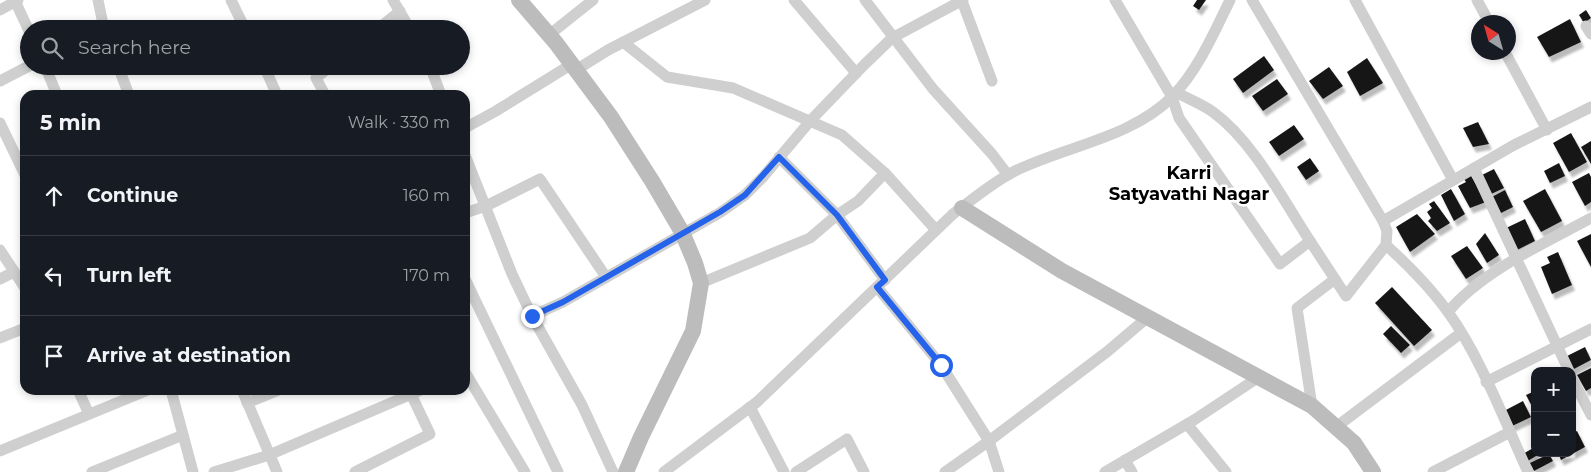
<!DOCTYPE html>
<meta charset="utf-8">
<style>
:root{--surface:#171b24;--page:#20242c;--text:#f1f3f6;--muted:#9ea1a6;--line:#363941}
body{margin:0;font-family:Montserrat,sans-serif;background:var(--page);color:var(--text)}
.controls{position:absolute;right:15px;bottom:15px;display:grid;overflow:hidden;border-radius:10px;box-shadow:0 2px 8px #0003}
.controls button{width:45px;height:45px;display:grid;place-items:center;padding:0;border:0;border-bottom:1px solid var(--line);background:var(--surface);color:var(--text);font:25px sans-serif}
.compass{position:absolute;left:1471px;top:15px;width:45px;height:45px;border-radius:50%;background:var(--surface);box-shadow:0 2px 8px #0003;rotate:323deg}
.stop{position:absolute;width:15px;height:15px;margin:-11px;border:4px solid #2563eb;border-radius:50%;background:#fff}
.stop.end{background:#2563eb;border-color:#fff;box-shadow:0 1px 5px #0008}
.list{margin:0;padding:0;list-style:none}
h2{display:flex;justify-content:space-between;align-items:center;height:65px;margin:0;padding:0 20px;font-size:21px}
h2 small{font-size:16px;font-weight:400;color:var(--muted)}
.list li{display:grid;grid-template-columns:32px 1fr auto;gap:15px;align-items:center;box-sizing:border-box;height:80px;padding:0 20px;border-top:1px solid var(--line)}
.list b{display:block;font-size:19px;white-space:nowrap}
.list em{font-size:16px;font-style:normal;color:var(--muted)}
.icon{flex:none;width:28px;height:28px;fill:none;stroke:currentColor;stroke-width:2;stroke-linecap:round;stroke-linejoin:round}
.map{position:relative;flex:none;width:1591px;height:472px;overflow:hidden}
.search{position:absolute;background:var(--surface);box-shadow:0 2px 8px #0003;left:20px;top:20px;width:450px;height:55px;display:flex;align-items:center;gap:12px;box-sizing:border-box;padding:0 18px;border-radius:28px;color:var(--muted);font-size:19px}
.panel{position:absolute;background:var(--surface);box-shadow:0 2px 8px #0003;left:20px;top:90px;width:450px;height:305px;border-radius:15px}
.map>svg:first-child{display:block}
</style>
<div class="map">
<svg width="1591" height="472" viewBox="0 0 1591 472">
<defs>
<filter id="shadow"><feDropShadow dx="3" dy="5.5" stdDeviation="1" flood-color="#0004"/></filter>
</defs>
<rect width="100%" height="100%" fill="#fff"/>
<!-- building -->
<g fill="#191919" filter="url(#shadow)">
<path d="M1197,0H1206L1199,10L1193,6Z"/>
<path d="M1586,10L1591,18L1584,23L1579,15Z"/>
<path d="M1570,19L1581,42L1549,57L1537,37Z"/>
<path d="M1264,56L1274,70L1243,93L1233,79Z"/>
<path d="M1367,58L1383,83L1360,96L1347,72Z"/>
<path d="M1329,67L1343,86L1323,99L1309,81Z"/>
<path d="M1277,79L1288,94L1263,111L1252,96Z"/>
<path d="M1478,122L1489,144L1473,147L1463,128Z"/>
<path d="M1294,125L1304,139L1279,156L1269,142Z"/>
<path d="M1571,133L1587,162L1569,172L1553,143Z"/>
<path d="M1591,141V164L1581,147Z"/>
<path d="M1310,158L1319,171L1306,180L1297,167Z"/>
<path d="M1559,163L1565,176L1550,183L1544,171Z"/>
<path d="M1494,169L1504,188L1489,195L1480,176Z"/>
<path d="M1589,173L1591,177V202L1585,206L1572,182Z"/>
<path d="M1470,174L1486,202L1470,208L1458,186L1466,182L1463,178Z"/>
<path d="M1451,189L1465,214L1454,221L1441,195Z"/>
<path d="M1545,189L1562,221L1541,232L1523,201Z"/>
<path d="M1505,190L1513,207L1499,214L1490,198Z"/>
<path d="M1434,201L1450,223L1437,231L1428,221L1431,218L1427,212L1432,208L1429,204Z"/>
<path d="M1417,214L1435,234L1410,252L1396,227Z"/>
<path d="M1525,219L1535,241L1515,251L1504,229Z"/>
<path d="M1485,233L1499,255L1487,263L1476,244Z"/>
<path d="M1591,234V267L1577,241Z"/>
<path d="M1467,246L1483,268L1466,279L1451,256Z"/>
<path d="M1558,252L1572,285L1552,294L1541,267L1550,263L1547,257Z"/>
<path d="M1392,287L1432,330L1414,346L1375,303Z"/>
<path d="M1391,326L1410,345L1401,353L1383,334Z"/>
<path d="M1585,347L1591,360L1572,370L1565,357Z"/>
<path d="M1591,368V388L1586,391L1577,375Z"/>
<path d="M1535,391V412L1526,395Z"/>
<path d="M1523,401L1531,417L1510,427L1502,412Z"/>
<path d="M1577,431L1585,447L1561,460L1558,453H1572V433Z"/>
<path d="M1535,447V453H1541L1526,462L1521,455Z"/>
<path d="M1549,454L1553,461L1534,471L1530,463Z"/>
</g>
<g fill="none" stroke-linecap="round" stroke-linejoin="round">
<!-- street -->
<g stroke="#cfcfcf" stroke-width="11">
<path d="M98,0L104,29"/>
<path d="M231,0L245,29"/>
<path d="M393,0L410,29"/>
<path d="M794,0L856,73"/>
<path d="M865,0L933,89L992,154L1008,175"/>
<path d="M1115,0L1172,97L1179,118L1280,264L1310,241L1346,296L1386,245L1387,231L1383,221L1514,145L1591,107"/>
<path d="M1252,0L1383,221"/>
<path d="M1355,0L1453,180"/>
<path d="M1477,0L1489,22"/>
<path d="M962,1L992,81"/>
<path d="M16,3L29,31"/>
<path d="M0,10L18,0"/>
<path d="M1586,26L1591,34"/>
<path d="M378,29L400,11"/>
<path d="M549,35L593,0"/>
<path d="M623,42L667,77L733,88L842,135L885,173L936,230"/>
<path d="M1505,52L1547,130"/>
<path d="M45,66L57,95"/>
<path d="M118,66L129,95"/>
<path d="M264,66L277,95"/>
<path d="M430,66L441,95"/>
<path d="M576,70L608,50L705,0"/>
<path d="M0,81L29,66"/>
<path d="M1176,92C1188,99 1202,104 1213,112C1254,142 1283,200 1310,241"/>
<path d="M325,95L316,78L331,66"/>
<path d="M0,123L25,175"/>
<path d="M465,128L496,111L572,64"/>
<path d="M465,155L512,274L532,316L582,405L613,472"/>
<path d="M779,157L837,215L885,280"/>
<path d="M1474,168L1569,371"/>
<path d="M465,213L486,206L540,179L606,277"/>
<path d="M1386,245C1408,265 1430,287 1448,312C1480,356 1505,422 1528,472"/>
<path d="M0,250L25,288"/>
<path d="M0,279L14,272"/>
<path d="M465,279L558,472"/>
<path d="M701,283L810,238L837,215L858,201L885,173"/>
<path d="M877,287L941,365L989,441L945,472"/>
<path d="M1448,312C1482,271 1545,243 1591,218"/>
<path d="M532,316L563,302L721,212L745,195L763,177L811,120L865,64L892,38L963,0"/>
<path d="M0,338L25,328"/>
<path d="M465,372L525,472"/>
<path d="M1572,378L1591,415"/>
<path d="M1486,382L1591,329"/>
<path d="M78,390L89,414"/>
<path d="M171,390L193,472"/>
<path d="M242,390L277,472"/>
<path d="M247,403L279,390"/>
<path d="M1312,406L1297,308L1335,279"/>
<path d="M750,407L784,472"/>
<path d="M1187,424L1226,472"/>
<path d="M1336,427L1461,333"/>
<path d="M0,451L148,390"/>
<path d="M1125,460L1132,472"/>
<path d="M92,472L183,435"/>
<path d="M214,472L269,455L421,390"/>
<path d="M355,472L430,434L411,394"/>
<path d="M664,472L757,402L953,214C973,199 993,182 1015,171C1066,146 1131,138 1172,97C1198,70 1214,33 1230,0"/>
<path d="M796,472L847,439L864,472"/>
<path d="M999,472L989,441L1108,351L1148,317"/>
<path d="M1105,472L1194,420L1259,377"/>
<path d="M1433,472L1510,432"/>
</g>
<!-- secondary -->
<g stroke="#bcbcbc" stroke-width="16">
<path d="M519,0L556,43L611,117L652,181L682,232L695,263L701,283L693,331L641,437L626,472"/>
<path d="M962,208L1062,271L1312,406L1354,443L1373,472"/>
</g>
</g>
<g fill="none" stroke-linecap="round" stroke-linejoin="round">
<!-- route -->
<path stroke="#2563eb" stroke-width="6" d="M532,316L563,302L720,212L745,195L779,157L837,215L885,280L877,287L941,365"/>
</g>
<g text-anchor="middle" stroke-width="5" stroke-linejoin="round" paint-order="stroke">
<!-- district labels -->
<g font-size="18" font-weight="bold" fill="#000" stroke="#fff">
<text x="1189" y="179">Karri<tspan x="1189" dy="21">Satyavathi Nagar</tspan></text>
</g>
</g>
</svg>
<div class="controls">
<button>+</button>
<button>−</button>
</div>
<svg class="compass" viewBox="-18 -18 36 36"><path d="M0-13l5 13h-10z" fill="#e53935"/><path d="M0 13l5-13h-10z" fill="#9ea1a6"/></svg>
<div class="stop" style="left:941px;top:365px"></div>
<div class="stop end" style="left:532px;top:316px"></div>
<div class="search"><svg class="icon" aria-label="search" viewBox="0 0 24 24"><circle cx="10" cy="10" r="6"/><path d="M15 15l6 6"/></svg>Search here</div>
<section class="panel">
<h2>5 min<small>Walk · 330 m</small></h2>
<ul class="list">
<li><svg class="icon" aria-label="ahead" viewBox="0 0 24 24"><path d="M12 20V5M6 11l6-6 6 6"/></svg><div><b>Continue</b></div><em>160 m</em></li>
<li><svg class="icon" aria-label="left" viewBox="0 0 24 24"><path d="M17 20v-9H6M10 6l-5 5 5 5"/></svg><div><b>Turn left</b></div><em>170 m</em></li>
<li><svg class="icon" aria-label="arrive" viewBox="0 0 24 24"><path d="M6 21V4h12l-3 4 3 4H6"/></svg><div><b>Arrive at destination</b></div></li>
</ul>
</section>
</div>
